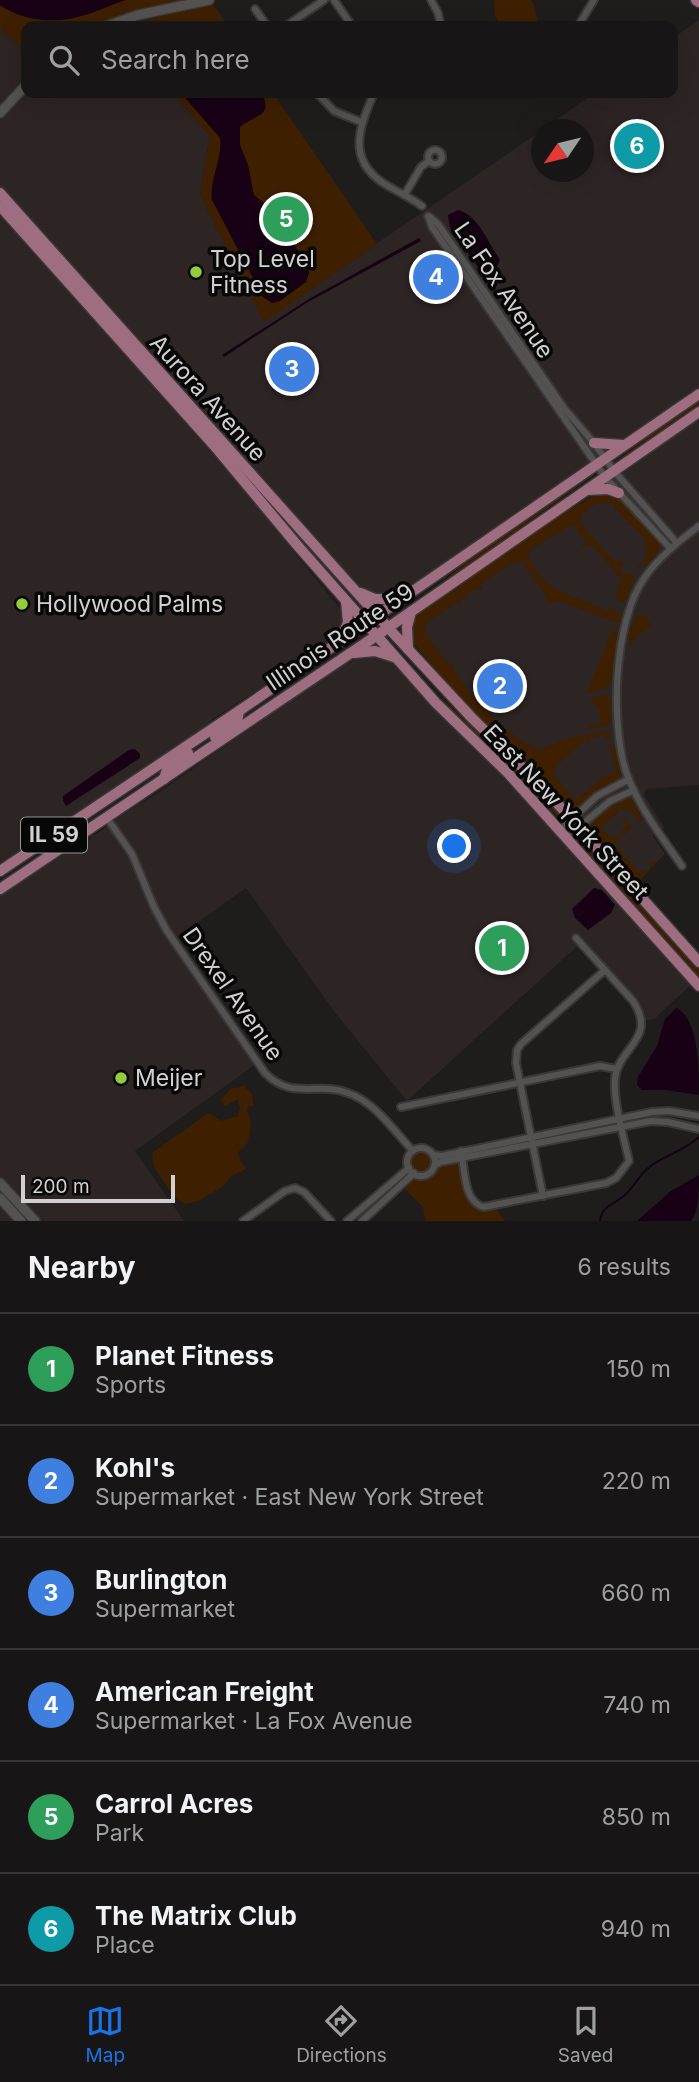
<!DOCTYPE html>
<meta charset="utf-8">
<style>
:root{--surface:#171515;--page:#242222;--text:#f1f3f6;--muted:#9e9fa0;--line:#363434;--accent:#1a73e8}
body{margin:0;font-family:Inter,sans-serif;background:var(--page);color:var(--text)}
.compass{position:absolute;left:531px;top:119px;width:63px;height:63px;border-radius:50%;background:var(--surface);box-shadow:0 7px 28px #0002;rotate:235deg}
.scale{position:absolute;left:21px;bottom:18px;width:154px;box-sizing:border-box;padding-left:7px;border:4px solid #d2d0d0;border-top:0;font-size:19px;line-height:24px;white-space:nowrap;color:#d2d0d0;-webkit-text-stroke:5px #080707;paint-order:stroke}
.you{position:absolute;left:455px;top:847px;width:24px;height:24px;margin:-18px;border:5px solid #fff;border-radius:50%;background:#1a73e8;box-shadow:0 0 0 10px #1a73e833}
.badge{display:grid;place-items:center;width:46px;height:46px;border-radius:50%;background:var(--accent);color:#fff;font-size:23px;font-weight:700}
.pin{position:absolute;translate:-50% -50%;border:4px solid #fff;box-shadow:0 2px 7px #0006}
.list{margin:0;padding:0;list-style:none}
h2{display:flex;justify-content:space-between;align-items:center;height:91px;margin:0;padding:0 28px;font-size:30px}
h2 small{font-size:23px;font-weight:400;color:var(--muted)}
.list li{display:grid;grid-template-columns:46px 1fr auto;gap:21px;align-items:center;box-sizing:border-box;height:112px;padding:0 28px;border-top:2px solid var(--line)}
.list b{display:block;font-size:26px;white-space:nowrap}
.list p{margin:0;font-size:23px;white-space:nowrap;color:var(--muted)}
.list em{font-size:23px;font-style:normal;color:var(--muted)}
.icon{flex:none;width:38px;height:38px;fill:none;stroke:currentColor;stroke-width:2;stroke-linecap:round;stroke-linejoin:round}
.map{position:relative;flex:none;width:699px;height:1221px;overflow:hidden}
.search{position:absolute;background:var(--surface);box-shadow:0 7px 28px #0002;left:21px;right:21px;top:21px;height:77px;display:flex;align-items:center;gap:18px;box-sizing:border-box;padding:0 24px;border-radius:14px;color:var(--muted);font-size:26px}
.sheet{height:763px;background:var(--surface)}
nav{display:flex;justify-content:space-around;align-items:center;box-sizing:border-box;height:98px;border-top:2px solid var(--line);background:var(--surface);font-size:19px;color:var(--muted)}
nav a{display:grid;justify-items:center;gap:4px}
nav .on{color:var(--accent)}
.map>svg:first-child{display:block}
</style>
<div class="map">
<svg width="699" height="1221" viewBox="0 0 699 1221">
<rect width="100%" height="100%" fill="#1f1c1c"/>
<!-- built -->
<g fill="#2d2424">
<path d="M699,20V387L392,598L364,593L0,189V120L26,91L172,93L210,135L200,195L264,321L542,130V172H584V130H542L594,93H673V38Z"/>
<path d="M0,28L26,53V79L0,108Z"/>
<path d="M0,212L243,489L345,615L342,630L326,646L213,719L193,736L0,866Z"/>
<path d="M699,418V785L646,789L644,795L665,828L653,836L665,854L637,883L593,833L464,703L411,640V623L524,538L588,499L602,492L627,467Z"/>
<path d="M368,654L388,659L403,673L571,848L692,984L654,1019L644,1021L640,1004L583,941L407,1101L336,1014L246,888L173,940L256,1064L135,1151L184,1221H0V894L102,830L121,815L158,793L293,698L353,660Z"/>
</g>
<!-- green -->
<g fill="#3e1f00">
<path d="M0,0H189L132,13L97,26H26V53L0,28Z"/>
<path d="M494,0H530L534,4L538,24L536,26H501L495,16Z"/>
<path d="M213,4L228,26H121Z"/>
<path d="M172,93H273L377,244L264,322L200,195L210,135Z"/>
<path d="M699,399V408L619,463L615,462Z"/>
<path d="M591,473L595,474L447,581L446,579L488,544Z"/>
<path d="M602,492L615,495L660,544C661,553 649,565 641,568L637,565L643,563L648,547L643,546L646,541L631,524L626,526L629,522L611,503L608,506L605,502L595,504L580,515L582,518L579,522L615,562L620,560L624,564L619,569L623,574L630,573L635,577L625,601L620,602L616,596L622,579L592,545L584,547L582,545L587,542L583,536L581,537L573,524L531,549L532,551L527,555L541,578L550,584V587L607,611L609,608L620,613L622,616L619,623L559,601L546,603V595L536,581L534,584L533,582L534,578L522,561L516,564L513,562L478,586L483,588L479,591L477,588L460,600L461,603L459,605L456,602L425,624L426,627L424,630L448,665L452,664C460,689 514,743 540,750L562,740L606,731L612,734L610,738L606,739L604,735L590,738L589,743L586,739L569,754L571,757L567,756L554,768L556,772L553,775L575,800L605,776L615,772L610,746H606L611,744L614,747L621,775L620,779L602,787L576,809L570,810L464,703L411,640V623L424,608L524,538L588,499Z"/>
<path d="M638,615H645L652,628L650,630L649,626L631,642L632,647H630C627,639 632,622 638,615Z"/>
<path d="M612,629L617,634L611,684L605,688L585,694V691H588L611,633L608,630Z"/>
<path d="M436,694L488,739L564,818L558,817C519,775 476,737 435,696Z"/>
<path d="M606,694L611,699V721L605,726L586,729V725H597L600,724V710L590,699Z"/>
<path d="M624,797L631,799L642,817L641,821L636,823L639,820L630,809L626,812L621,807L618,810L619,812L601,828L609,836L618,837L627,825L622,819L624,817L632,827L614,844L639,872L642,870L646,873L651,867L649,864L653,861L656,863L637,883L591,829C592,813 611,804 624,797Z"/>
<path d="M580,839L699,969V979L586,852Z"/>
<path d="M244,1086L252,1094L254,1106H249L247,1109L251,1124L249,1137L245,1146L237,1153L246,1169L230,1177L224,1186L198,1201L186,1204L177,1199L169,1189L154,1167L152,1153L207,1114H210L221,1121L238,1116L240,1107L237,1099L226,1106L220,1101L230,1089Z"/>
<circle cx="421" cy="1163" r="11"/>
<path d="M456,1163C472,1189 453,1209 497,1210L505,1221H425L423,1207L405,1189L414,1180C434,1184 430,1173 444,1166C448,1164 452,1164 456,1163Z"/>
</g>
<!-- water -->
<g fill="#180015">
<path d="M0,0H126C112,4 99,11 85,15C57,24 24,22 0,5Z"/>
<path d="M181,93H261C275,116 254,115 240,127V145L248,165L254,195L279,216L290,240L306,261L309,273L306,282L280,301L272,303L263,297L212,200C209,179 223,159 220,138Z"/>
<path d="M458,210C477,214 488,242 498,257L500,260L496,268L488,273L480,270L450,227L448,215Z"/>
<path d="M419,238L421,241L308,302L224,357L222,355L309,299Z"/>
<path d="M135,749L140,754V758L66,806L63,801V796L129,750Z"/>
<path d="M594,888L602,890L615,905L611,913L588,930L575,918L572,909Z"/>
<path d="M676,1008C699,1018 699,1068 699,1095L666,1090H642L637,1085L638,1077L657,1046L665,1019Z"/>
<path d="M699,1175C699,1189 699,1212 691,1221H637L671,1191Z"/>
</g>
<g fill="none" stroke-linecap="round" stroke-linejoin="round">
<!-- stream -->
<path stroke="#180015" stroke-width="2" d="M600,1221C602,1206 611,1206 621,1198C632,1191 637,1178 647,1169C663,1155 682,1153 699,1137"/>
<!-- street casing -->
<g stroke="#393737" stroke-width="10">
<g id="street">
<path d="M334,0L352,26"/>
<path d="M431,0L438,13L441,26"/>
<path d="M255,9L267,26"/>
<path d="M286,26L324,0"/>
<path d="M578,26L594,0"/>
<path d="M317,93L334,111L361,122"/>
<path d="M374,93C360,126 346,158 383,183C396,191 409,197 422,206"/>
<circle cx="435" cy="157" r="7"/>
<path d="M405,194L421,167L429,161"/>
<path d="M428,216L432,227L605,477L671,549"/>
<path d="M430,217L438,224L564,408L594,443L614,471L677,543"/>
<path d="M107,818L132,854L154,907L167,931L265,1073C293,1101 317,1081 348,1093C375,1102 394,1131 413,1151"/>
<path d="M560,830L597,796L629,779"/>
<path d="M567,837L610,801L634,790"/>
<path d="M682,866C663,839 642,811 629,780C609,731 613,621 645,577C659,557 679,541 699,526"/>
<path d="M401,1107L600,1066L617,1069"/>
<circle cx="421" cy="1162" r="14"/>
<path d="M461,1151C465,1169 463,1202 484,1207L606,1183L616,1178L629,1161C624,1137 613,1103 615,1079C618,1047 658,1039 633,1001L576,938"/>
<path d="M433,1155L442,1156L652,1112L669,1111L699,1116"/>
<path d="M435,1165L441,1162L651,1121L668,1122L699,1129"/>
<path d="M543,1196L516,1063L517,1050L521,1044L605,970"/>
<path d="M243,1221L285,1191L295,1188L304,1192L331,1221"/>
<path d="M347,1221L409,1168"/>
<path d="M362,1221L414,1173"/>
</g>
</g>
<!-- secondary casing -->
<g stroke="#393737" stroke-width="12">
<g id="secondary">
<path d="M107,26L138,15L209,0"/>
<path d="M0,113L26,85"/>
<path d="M0,1183L35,1221"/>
<path d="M0,1198L21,1221"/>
</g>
</g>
<!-- primary casing -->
<g stroke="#393737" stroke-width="13">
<g id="primary">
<path d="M696,0L699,2"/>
<path d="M0,193L393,633L472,718L548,793L699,962"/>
<path d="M0,206L218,450L297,545L436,703L508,773L699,986"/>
<path d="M594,443L624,445"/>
<path d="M587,490L608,489L619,493"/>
<path d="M361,593L375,599H401"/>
<path d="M341,640L348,622L346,601"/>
<path d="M408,649L407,627L411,612"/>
<path d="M354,653L375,651L394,657"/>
<path d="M215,737L237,722L239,711"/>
<path d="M164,779L168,766L188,753"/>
<path d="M0,871L239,711L699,394"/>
<path d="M0,889L376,636L699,412"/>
</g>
</g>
<!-- street -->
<use href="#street" stroke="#545151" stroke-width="6"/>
<!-- secondary -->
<use href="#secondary" stroke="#545151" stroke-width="9"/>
<!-- primary -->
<use href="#primary" stroke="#9e6e80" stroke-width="10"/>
</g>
<!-- markers -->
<g fill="#93cd3e" stroke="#080707" stroke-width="2.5">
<circle cx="196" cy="272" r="7"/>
<circle cx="22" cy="604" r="7"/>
<circle cx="121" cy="1078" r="7"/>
</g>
<g text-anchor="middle" stroke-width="7" stroke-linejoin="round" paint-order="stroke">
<!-- shield labels -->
<rect fill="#080707" stroke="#959494" stroke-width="2" x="21" y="817.5" width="66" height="35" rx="5"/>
<g font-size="21" font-weight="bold" fill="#d2d0d0">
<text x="54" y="842">IL 59</text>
</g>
<!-- poi labels -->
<g font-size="23" fill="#d2d0d0" stroke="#080707" text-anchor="start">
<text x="210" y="267">Top Level<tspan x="210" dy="26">Fitness</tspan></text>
<text x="36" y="612">Hollywood Palms</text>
<text x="135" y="1086">Meijer</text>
</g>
<!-- street labels -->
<g font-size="23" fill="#d2d0d0" stroke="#080707">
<text transform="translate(504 290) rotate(56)" y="8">La Fox Avenue</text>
<text transform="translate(208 398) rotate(48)" y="8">Aurora Avenue</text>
<text transform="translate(340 637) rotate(-34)" y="8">Illinois Route 59</text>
<text transform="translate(566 812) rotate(47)" y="8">East New York Street</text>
<text transform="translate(233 994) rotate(55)" y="8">Drexel Avenue</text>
</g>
</g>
</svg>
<svg class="compass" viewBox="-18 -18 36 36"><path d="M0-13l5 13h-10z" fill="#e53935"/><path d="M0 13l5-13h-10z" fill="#9e9fa0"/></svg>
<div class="scale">200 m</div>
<div class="you"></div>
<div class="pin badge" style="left:502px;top:948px;background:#2e9e5b">1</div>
<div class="pin badge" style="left:500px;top:686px;background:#3f7fe0">2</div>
<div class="pin badge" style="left:292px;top:369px;background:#3f7fe0">3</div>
<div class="pin badge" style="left:436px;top:277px;background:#3f7fe0">4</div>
<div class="pin badge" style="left:286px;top:219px;background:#2e9e5b">5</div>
<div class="pin badge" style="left:637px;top:146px;background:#0f9aa8">6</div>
<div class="search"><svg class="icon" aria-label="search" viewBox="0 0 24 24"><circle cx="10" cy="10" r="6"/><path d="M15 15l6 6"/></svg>Search here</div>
</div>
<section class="sheet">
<h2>Nearby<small>6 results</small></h2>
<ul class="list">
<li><span class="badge" style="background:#2e9e5b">1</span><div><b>Planet Fitness</b><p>Sports</p></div><em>150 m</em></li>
<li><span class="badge" style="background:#3f7fe0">2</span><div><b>Kohl's</b><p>Supermarket · East New York Street</p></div><em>220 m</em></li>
<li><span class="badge" style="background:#3f7fe0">3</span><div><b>Burlington</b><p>Supermarket</p></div><em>660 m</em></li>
<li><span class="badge" style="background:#3f7fe0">4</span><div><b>American Freight</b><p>Supermarket · La Fox Avenue</p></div><em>740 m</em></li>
<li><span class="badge" style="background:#2e9e5b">5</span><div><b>Carrol Acres</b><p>Park</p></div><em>850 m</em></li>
<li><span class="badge" style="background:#0f9aa8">6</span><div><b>The Matrix Club</b><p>Place</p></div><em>940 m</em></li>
</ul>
</section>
<nav>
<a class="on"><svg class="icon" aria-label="map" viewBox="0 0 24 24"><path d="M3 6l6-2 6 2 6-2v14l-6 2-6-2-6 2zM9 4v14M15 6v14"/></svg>Map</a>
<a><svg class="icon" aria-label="directions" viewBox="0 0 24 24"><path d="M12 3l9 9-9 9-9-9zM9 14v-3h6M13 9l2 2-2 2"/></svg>Directions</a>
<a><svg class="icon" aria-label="saved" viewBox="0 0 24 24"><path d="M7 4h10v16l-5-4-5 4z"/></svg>Saved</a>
</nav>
